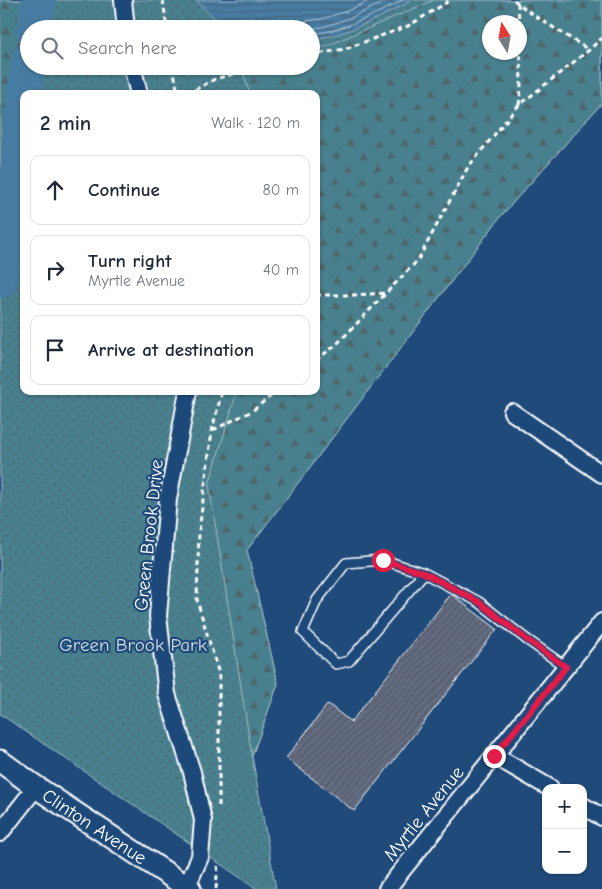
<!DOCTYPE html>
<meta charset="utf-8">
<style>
:root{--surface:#fff;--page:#f6f6f7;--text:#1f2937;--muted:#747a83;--line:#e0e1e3}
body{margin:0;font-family:"Comic Neue",sans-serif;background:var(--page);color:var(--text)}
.controls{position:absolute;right:15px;bottom:15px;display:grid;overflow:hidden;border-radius:10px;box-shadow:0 1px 4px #0004}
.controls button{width:45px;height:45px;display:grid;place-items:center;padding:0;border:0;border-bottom:1px solid var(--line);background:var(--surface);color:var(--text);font:25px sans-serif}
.compass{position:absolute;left:482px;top:15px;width:45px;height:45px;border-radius:50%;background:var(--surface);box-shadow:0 1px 4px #0004;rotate:349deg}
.stop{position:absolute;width:15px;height:15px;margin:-11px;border:4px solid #e11d48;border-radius:50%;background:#fff}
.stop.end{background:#e11d48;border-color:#fff;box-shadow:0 1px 5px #0008}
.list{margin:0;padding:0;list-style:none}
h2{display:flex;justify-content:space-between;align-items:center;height:65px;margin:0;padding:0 20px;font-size:21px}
h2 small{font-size:16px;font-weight:400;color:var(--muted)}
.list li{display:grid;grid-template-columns:32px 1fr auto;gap:15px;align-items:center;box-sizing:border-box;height:70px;margin:0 10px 10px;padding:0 10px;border:1px solid var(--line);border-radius:10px}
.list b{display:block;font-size:19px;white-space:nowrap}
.list p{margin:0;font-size:16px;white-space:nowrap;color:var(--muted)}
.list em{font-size:16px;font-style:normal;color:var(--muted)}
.icon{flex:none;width:28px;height:28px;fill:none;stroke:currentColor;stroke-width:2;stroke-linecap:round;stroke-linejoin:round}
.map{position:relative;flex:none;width:602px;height:889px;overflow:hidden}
.search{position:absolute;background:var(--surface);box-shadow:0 1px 4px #0004;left:20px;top:20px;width:300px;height:55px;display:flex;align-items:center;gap:12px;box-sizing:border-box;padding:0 18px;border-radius:28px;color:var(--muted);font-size:19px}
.panel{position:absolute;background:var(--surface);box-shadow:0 1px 4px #0004;left:20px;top:90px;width:300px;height:305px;border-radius:10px}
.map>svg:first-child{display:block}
</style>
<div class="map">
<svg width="602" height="889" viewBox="0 0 602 889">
<defs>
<pattern id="green-dots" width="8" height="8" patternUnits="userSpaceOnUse" patternTransform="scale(1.25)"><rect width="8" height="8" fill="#4a808e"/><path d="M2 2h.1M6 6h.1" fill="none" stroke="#4b666d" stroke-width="1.8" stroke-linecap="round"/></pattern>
<pattern id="forest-firs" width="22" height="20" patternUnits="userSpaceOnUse" patternTransform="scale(1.25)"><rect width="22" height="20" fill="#4a808e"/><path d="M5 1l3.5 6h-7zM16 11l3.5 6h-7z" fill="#4b666d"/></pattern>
<pattern id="water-rules" width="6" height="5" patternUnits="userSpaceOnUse" patternTransform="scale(1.25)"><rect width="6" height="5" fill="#467ba3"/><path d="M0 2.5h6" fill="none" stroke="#496478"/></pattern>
<pattern id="building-hatch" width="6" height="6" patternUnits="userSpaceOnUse" patternTransform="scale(1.25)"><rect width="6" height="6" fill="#636c83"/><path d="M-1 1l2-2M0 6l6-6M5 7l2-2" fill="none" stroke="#54575f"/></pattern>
</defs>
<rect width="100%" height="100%" fill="#1f4a7a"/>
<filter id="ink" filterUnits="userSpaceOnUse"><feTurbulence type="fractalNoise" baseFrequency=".02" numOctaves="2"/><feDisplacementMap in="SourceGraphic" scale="10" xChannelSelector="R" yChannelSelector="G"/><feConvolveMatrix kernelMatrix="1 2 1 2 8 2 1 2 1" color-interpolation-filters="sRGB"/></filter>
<g filter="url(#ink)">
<!-- green -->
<path fill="url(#green-dots)" stroke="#a4c0c6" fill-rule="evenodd" d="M0,0H602V103L501,216L247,550L278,684L252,756L276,889H257L0,714ZM490,22H520V52H490ZM29,29H311V66H29ZM24,94H316V391H24Z"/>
<!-- forest -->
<g fill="url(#forest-firs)" stroke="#a4c0c6" fill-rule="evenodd">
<path d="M0,0H30L0,204Z"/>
<path d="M434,0H602V103L501,216L247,550L278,684L252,756L209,485L237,391H316V94H250L241,66H311V46L324,47ZM490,22H520V52H490Z"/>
</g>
<!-- water -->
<path fill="url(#water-rules)" stroke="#90b0c8" d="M197,0H413C382,16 347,36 311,39V29H236C221,25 206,12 197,0Z"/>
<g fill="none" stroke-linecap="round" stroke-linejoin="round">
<!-- shore -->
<g stroke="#b5cada" stroke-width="1">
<path d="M296,29L301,24L306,21L322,19L347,11L371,0"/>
<path d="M307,29L323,27L350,18L389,0"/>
<path d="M311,34C343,31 374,15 403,0"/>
</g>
<!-- river -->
<g stroke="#467ba3" stroke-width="34">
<path d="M34,29L39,0"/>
<path d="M24,94L29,58"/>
<path d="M0,281L18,163L24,98"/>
</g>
</g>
<!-- building -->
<path fill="url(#building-hatch)" stroke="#fff" d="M451,594L497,629L354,811L286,758L328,704L351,722Z"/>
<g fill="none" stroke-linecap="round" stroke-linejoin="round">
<!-- service casing -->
<g stroke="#fff" stroke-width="12">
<path id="service" d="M424,573L349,661L336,664L303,632L317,600L346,563L383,560L424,573L479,602L526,639L566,667"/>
</g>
<!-- minor casing -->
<g stroke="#fff" stroke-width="20">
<g id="minor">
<path d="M123,0L126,29"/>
<path d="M132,66L139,94"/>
<path d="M512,412L602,474"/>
<path d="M495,756L550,788"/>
<path d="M583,806L602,817"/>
<path d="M0,833L36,787"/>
<path d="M187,886L200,857L203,820L192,772L167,694L158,616L168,499L188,391"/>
<path d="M387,889L602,622"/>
</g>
</g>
<!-- tertiary casing -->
<g stroke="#fff" stroke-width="25">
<g id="tertiary">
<path id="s1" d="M0,761L36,787L190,889"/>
</g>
</g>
<!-- path -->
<g stroke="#fff" stroke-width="3" stroke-dasharray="5 4" stroke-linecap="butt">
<path d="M163,0L167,29"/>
<path d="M514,0L532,14L589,50"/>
<path d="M518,3L519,22"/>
<path d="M311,55L345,49L408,26L446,3L448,0"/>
<path d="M173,66L178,94"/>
<path d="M187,94L215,79L262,66"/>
<path d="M519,105L521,88L520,33"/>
<path d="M316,295H355L386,293"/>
<path d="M316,360L336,345L418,260L468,167L518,106L589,50L602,38"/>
<path d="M213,430L252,411L277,391"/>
<path d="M219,806V674L197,600L199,531L212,430L222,391"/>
<path d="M216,889L218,862"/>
</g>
<!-- service -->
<use href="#service" stroke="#1f4a7a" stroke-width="9"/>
<!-- minor -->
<use href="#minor" stroke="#1f4a7a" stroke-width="16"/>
<!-- tertiary -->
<use href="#tertiary" stroke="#1f4a7a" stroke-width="21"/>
</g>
</g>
<g fill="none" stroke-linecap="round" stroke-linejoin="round" filter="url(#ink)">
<!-- route -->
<path stroke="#e11d48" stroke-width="6" d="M383,560L424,573L479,602L526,639L566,667L494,756"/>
</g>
<g text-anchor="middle" stroke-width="4.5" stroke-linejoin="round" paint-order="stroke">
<!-- street labels -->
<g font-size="19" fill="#fff" stroke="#1f4a7a">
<text transform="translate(148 535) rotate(-84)" y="7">Green Brook Drive</text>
<text transform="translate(423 813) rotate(-51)" y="7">Myrtle Avenue</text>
<text dy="7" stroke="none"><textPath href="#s1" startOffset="115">Clinton Avenue</textPath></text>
</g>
<!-- park labels -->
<g font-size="19" fill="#d2dfe3" stroke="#1f4a7a">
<text x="133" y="651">Green Brook Park</text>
</g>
</g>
</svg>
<div class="controls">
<button>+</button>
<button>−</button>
</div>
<svg class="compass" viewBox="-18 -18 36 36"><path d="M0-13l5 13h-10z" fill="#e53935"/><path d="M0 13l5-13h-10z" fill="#747a83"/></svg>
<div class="stop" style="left:383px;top:560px"></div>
<div class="stop end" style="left:494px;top:756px"></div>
<div class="search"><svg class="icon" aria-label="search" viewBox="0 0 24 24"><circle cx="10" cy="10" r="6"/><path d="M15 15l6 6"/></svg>Search here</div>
<section class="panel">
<h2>2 min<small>Walk · 120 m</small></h2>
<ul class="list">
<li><svg class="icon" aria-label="ahead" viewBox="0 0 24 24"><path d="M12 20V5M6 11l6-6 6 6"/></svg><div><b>Continue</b></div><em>80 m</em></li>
<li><svg class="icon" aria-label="right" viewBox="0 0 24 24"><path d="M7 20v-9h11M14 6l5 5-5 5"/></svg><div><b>Turn right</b><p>Myrtle Avenue</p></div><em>40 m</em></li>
<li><svg class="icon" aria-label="arrive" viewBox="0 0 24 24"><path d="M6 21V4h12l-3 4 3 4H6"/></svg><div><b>Arrive at destination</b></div></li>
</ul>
</section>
</div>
